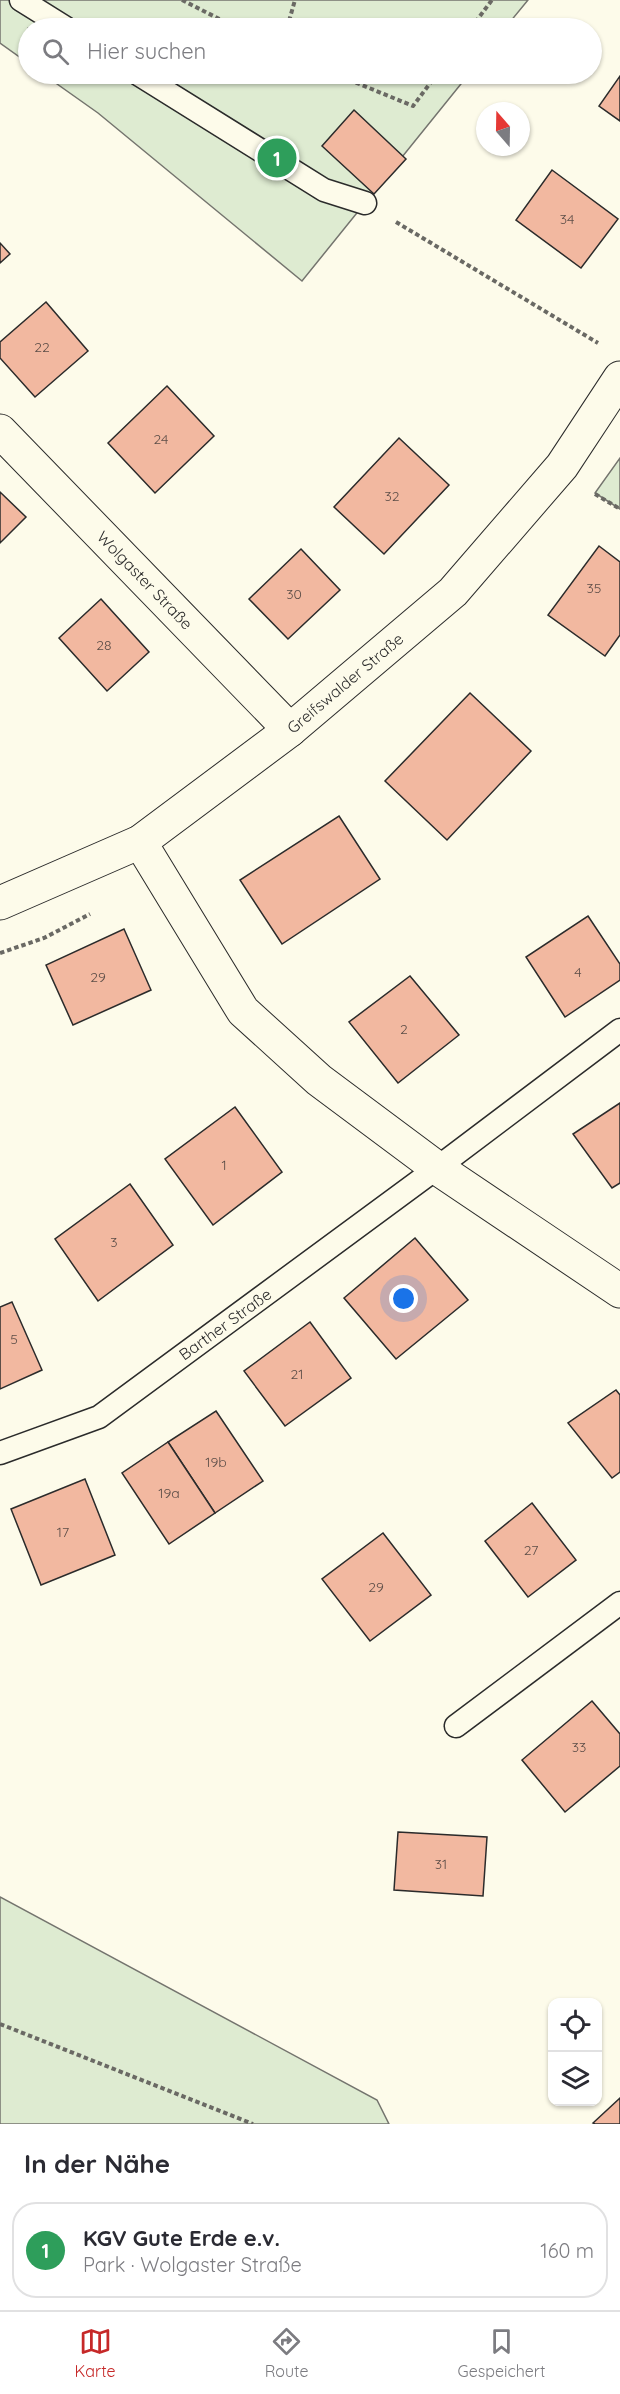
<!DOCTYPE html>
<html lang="de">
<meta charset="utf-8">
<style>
:root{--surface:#fff;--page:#f7f7f7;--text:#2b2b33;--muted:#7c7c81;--line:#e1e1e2;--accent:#c62828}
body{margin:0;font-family:Quicksand,sans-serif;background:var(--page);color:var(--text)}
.controls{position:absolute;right:18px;bottom:18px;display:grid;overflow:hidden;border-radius:12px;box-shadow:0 2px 4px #0004}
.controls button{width:54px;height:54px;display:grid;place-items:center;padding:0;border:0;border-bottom:2px solid var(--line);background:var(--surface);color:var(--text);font:30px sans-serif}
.compass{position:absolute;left:476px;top:102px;width:54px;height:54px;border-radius:50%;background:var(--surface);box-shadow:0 2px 4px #0004;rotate:340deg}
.you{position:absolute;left:404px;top:1299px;width:21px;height:21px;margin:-15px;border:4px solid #fff;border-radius:50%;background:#1a73e8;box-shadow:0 0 0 9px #1a73e833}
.badge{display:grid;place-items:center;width:39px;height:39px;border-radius:50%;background:var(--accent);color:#fff;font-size:20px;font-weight:700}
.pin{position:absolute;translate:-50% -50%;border:3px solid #fff;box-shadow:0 2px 6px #0006}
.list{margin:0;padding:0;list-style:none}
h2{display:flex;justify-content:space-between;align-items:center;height:78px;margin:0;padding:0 24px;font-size:26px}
h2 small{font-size:20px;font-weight:400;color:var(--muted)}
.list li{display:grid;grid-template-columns:39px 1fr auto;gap:18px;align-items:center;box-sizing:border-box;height:96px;margin:0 12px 12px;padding:0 12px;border:2px solid var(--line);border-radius:24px}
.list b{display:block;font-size:22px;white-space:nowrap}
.list p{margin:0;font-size:20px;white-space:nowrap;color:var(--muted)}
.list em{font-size:20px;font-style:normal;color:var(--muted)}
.icon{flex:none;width:33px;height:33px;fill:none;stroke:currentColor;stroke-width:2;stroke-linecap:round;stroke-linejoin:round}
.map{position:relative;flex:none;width:620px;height:2124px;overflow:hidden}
.search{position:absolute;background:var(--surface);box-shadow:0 2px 4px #0004;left:18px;right:18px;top:18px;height:66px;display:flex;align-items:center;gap:15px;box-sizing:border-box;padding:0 21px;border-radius:33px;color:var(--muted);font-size:22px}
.sheet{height:186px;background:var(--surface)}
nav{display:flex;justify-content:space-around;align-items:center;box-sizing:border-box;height:84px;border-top:2px solid var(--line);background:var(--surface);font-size:16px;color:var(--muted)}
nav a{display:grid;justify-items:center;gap:3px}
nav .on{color:var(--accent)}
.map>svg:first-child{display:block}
</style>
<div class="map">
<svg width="620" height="2124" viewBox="0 0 620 2124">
<rect width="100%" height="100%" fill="#fdfbea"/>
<!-- green -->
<g fill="#deebd1" stroke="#74746e" stroke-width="1.5">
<path d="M0,0H528L505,28H28V63L0,43Z"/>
<path d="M43,74H469L302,281L98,113Z"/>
<path d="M620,458V509L595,493Z"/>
<path d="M0,1897L377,2100L389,2124H0Z"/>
</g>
<!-- building -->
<g fill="#f2b8a0" stroke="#2b2b2b" stroke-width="1.5">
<path d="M620,76V121L599,106Z"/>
<path d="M354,110L406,159L374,194L322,146Z"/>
<path d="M552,170L618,219L581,268L516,220Z"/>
<path d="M0,243L10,254L0,263Z"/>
<path d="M46,302L88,351L35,397L0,358V342Z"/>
<path d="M167,386L214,436L155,493L108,443Z"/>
<path d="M399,438L449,485L384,554L334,507Z"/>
<path d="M0,492L26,517L0,543Z"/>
<path d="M599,546L620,562V635L605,656L548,615Z"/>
<path d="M301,549L340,590L288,639L249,599Z"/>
<path d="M101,599L149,652L107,691L59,638Z"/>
<path d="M470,693L531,751L447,840L385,781Z"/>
<path d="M339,816L380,879L282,944L240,880Z"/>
<path d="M588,916L620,964V980L565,1017L526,957Z"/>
<path d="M124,929L151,990L73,1025L46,965Z"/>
<path d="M410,976L459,1035L398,1083L349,1022Z"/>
<path d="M620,1103V1183L612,1188L573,1134Z"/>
<path d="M235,1107L282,1172L213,1225L165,1159Z"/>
<path d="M130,1184L173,1245L98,1301L55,1239Z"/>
<path d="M415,1238L468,1300L396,1359L344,1298Z"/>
<path d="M12,1302L42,1370L0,1389V1307Z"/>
<path d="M310,1322L351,1378L285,1426L244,1371Z"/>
<path d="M616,1390L620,1395V1472L612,1478L568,1423Z"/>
<path d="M216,1411L263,1481L215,1513L168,1442Z"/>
<path d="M168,1442L215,1513L169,1544L122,1473Z"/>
<path d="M85,1479L115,1555L41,1585L11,1509Z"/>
<path d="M532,1503L576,1560L528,1597L485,1541Z"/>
<path d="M383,1533L431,1595L370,1641L322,1579Z"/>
<path d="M592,1701L620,1734V1766L565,1812L522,1760Z"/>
<path d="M398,1832L487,1837L483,1896L394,1890Z"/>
<path d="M620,2098V2124H595L593,2123Z"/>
</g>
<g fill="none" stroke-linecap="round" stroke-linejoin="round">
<!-- service casing -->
<g stroke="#2b2b2b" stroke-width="25">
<g id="service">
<path d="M21,0L66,28"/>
<path d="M138,74L324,190L365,203"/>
<path d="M0,1453L99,1417L437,1168L620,1030"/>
<path d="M456,1726L620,1603"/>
</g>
</g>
<!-- minor casing -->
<g stroke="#2b2b2b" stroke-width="35">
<g id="minor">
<path d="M0,431L290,730"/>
<path d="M140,842L243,1011L319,1080L437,1168L620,1291"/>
<path d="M0,903L140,842L290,730L453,592L562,466L620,378"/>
</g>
</g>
<!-- path -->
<g stroke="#6a6964" stroke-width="4" stroke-dasharray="4.5 3" stroke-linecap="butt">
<path d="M182,0L237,28"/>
<path d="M287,28L295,0"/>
<path d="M471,28L492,0"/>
<path d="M335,74L413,106L437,74"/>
<path d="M396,222L598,343"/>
<path d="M595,494L620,509"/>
<path d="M0,953L44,938L90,914"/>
<path d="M0,2024L253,2124"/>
</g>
<!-- service -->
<use href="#service" stroke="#fdfbea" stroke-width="22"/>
<!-- minor -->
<use href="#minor" stroke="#fdfbea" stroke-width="33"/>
</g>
<g text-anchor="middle" stroke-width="4.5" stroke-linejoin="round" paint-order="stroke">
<!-- number labels -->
<g font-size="14" fill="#5d4e48">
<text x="567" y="224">34</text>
<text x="42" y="352">22</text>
<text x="161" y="444">24</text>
<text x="392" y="501">32</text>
<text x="594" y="593">35</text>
<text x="294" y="599">30</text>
<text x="104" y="650">28</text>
<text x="578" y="977">4</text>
<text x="98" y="982">29</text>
<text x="404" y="1034">2</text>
<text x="224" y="1170">1</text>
<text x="114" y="1247">3</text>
<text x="14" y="1344">5</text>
<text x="297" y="1379">21</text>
<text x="216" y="1467">19b</text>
<text x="169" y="1498">19a</text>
<text x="63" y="1537">17</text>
<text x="531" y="1555">27</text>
<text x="376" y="1592">29</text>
<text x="579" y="1752">33</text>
<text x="441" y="1869">31</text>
</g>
<!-- street labels -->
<g font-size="16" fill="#2b2b2b" stroke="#fdfbea">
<text transform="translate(145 580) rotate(46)" y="6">Wolgaster Straße</text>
<text transform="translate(345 683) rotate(-40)" y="6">Greifswalder Straße</text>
<text transform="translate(225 1324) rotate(-36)" y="6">Barther Straße</text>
</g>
</g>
</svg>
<div class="controls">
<button><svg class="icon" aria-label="locate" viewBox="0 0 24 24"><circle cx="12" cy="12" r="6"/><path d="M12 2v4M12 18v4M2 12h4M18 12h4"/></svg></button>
<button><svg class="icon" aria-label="layers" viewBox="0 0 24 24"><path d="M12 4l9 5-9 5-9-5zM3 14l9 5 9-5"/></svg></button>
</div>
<svg class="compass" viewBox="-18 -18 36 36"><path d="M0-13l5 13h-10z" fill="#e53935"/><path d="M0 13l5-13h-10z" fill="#7c7c81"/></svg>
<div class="you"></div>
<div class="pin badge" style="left:277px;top:158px;background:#2e9e5b">1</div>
<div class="search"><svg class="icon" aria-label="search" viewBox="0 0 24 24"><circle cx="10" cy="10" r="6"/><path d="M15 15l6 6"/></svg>Hier suchen</div>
</div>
<section class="sheet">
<h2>In der Nähe<small></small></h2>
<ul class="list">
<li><span class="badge" style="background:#2e9e5b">1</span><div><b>KGV Gute Erde e.v.</b><p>Park · Wolgaster Straße</p></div><em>160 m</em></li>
</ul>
</section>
<nav>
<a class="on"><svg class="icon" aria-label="map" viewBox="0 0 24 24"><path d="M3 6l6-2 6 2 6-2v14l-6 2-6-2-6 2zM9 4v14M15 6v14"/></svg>Karte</a>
<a><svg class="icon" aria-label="directions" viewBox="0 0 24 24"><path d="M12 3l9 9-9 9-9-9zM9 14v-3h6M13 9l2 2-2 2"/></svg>Route</a>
<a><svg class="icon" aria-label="saved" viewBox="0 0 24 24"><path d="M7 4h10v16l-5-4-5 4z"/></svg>Gespeichert</a>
</nav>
